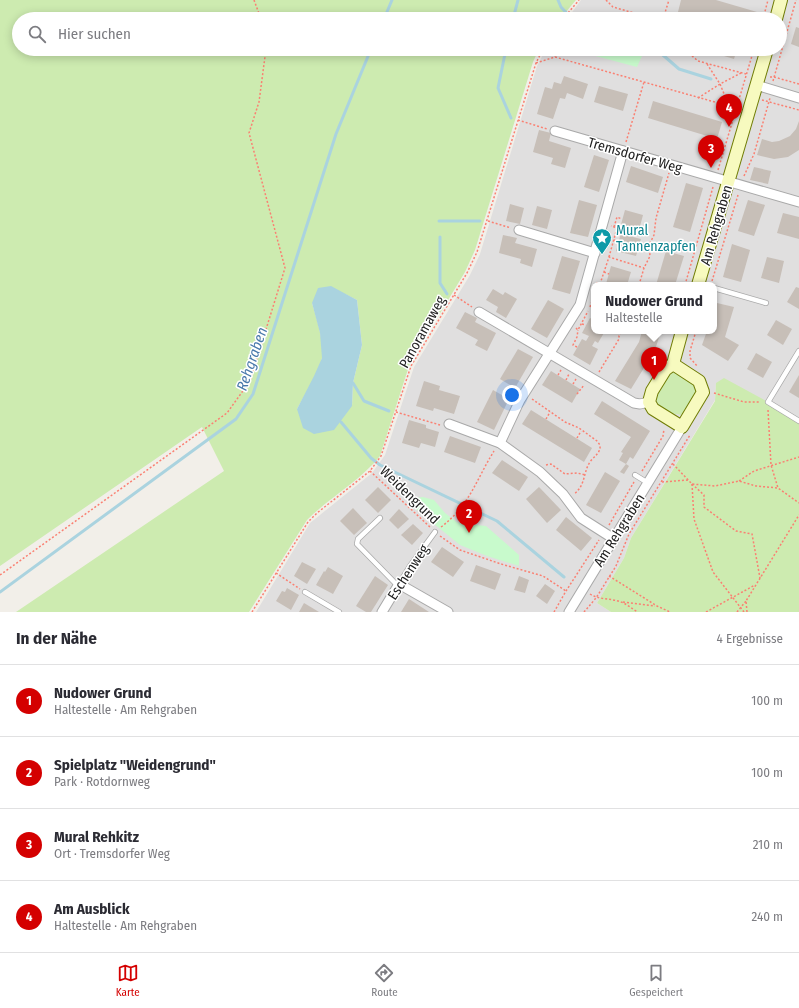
<!DOCTYPE html>
<html lang="de">
<meta charset="utf-8">
<style>
:root{--surface:#fff;--page:#f2f2f3;--text:#2b2b33;--muted:#7c7c81;--line:#e1e1e2;--accent:#d40000}
body{margin:0;font-family:"Fira Sans Condensed",sans-serif;background:var(--page);color:var(--text)}
.you{position:absolute;left:512px;top:395px;width:14px;height:14px;margin:-10px;border:3px solid #fff;border-radius:50%;background:#1a73e8;box-shadow:0 0 0 6px #1a73e833}
.badge{display:grid;place-items:center;width:26px;height:26px;border-radius:50%;background:var(--accent);color:#fff;font-size:13px;font-weight:700}
.pin{position:absolute;translate:-50% -33px;filter:drop-shadow(0 1px 2px #0008)}
.pin::after{content:'';position:absolute;top:21px;width:14px;height:12px;background:inherit;clip-path:polygon(0 0,100% 0,50% 100%)}
.popup{position:absolute;left:591px;top:282px;width:126px;height:52px;box-sizing:border-box;display:grid;place-content:center;border-radius:8px;background:var(--surface);filter:drop-shadow(0 1px 3px #0005);font-size:13px;white-space:nowrap;color:var(--muted)}
.popup b{font-size:15px;color:var(--text)}
.popup::after{content:'';position:absolute;left:50%;top:100%;margin-left:-8px;border:8px solid transparent;border-top-color:var(--surface)}
.list{margin:0;padding:0;list-style:none}
h2{display:flex;justify-content:space-between;align-items:center;height:52px;margin:0;padding:0 16px;font-size:17px}
h2 small{font-size:13px;font-weight:400;color:var(--muted)}
.list li{display:grid;grid-template-columns:26px 1fr auto;gap:12px;align-items:center;box-sizing:border-box;height:72px;padding:0 16px;border-top:1px solid var(--line)}
.list b{display:block;font-size:15px;white-space:nowrap}
.list p{margin:0;font-size:13px;white-space:nowrap;color:var(--muted)}
.list em{font-size:13px;font-style:normal;color:var(--muted)}
.icon{flex:none;width:22px;height:22px;fill:none;stroke:currentColor;stroke-width:2;stroke-linecap:round;stroke-linejoin:round}
.map{position:relative;flex:none;width:799px;height:612px;overflow:hidden}
.search{position:absolute;background:var(--surface);box-shadow:0 2px 10px #0003;left:12px;right:12px;top:12px;height:44px;display:flex;align-items:center;gap:10px;box-sizing:border-box;padding:0 14px;border-radius:22px;color:var(--muted);font-size:15px}
.sheet{height:340px;background:var(--surface)}
nav{display:flex;justify-content:space-around;align-items:center;box-sizing:border-box;height:56px;border-top:1px solid var(--line);background:var(--surface);font-size:11px;color:var(--muted)}
nav a{display:grid;justify-items:center;gap:2px}
nav .on{color:var(--accent)}
.map>svg:first-child{display:block}
</style>
<div class="map">
<svg width="799" height="612" viewBox="0 0 799 612">
<rect width="100%" height="100%" fill="#f2efe9"/>
<!-- residential -->
<path fill="#e0dfdf" fill-rule="evenodd" d="M581,0H799V421L716,383L715,400L631,538L624,558L597,603L611,612H256L310,523L372,473L385,455L414,367L470,275L480,254L537,66L546,49H780V19H567ZM594,285H714V331H594Z"/>
<!-- grass -->
<g fill="#cdebb0" fill-rule="evenodd">
<path d="M0,0H576L560,19H19V49H539L533,62L475,250L465,272L410,363L380,456C360,481 330,497 307,520L249,612H16L224,471L202,427L0,566ZM345,294L357,300L362,345L353,383L352,406L297,409C305,394 318,375 322,358C325,344 316,317 312,303Z"/>
<path d="M677,372L693,381L698,389L684,414C677,417 660,409 657,402C655,396 666,377 671,374C673,372 674,372 677,372Z"/>
<path d="M724,378L768,402L799,421V612H611L597,603L624,558L631,538L715,401L716,383Z"/>
</g>
<!-- park -->
<g fill="#c8facc">
<path d="M583,49H626L642,56L637,67L588,54Z"/>
<path d="M423,497L434,500L445,513L458,523L486,526L519,555V566L487,556L460,545L412,506L414,498Z"/>
</g>
<!-- water -->
<path fill="#aad3df" d="M331,286L357,300L362,345L353,383L352,406L334,430L314,434L303,428L297,409L314,376L322,358L320,333L312,303L318,288Z"/>
<g fill="none" stroke-linecap="round" stroke-linejoin="round">
<!-- stream -->
<g stroke="#aad3df" stroke-width="3">
<path d="M558,0L561,7L572,19"/>
<path d="M384,19L392,0"/>
<path d="M513,19L518,0"/>
<path d="M506,49L498,88L511,118"/>
<path d="M656,49L679,69L711,79"/>
<path d="M439,221H480"/>
<path d="M440,237V283L447,294"/>
<path d="M353,383L364,401L389,411"/>
<path d="M341,422L371,458L380,465L497,521L564,577"/>
<path d="M0,592L236,419L253,394L336,134L371,49"/>
</g>
</g>
<!-- building -->
<g fill="#c7bfb8">
<path d="M681,0H716L757,12L755,19H704L678,12Z"/>
<path d="M796,27L799,28V47L791,44Z"/>
<path d="M715,49H737L734,59L714,53Z"/>
<path d="M564,76L588,84L583,99L567,93L565,99L560,98L553,119L537,114L545,87L552,89L554,82L561,84Z"/>
<path d="M599,86L628,94L623,111L594,102Z"/>
<path d="M653,101L722,122L717,139L648,118Z"/>
<path d="M799,121V150L788,157L774,159L757,155L762,139L772,142L779,141L790,136L796,129Z"/>
<path d="M539,130L551,133L549,141L571,148L565,168L551,164L553,158L533,152Z"/>
<path d="M594,155L609,160L599,192L584,187Z"/>
<path d="M631,166L663,177L658,193L626,182Z"/>
<path d="M754,167L771,171L768,184L750,180Z"/>
<path d="M686,183L703,188L690,232L673,227Z"/>
<path d="M579,200L597,205L588,237L570,233Z"/>
<path d="M748,200L765,205L754,236L738,231Z"/>
<path d="M510,204L524,208L520,224L506,221Z"/>
<path d="M537,206L552,210L547,229L532,225Z"/>
<path d="M625,210L643,215L638,234L634,233L633,237L641,239L636,256L616,251L621,233L625,234L626,229L620,228Z"/>
<path d="M783,213L799,217V239L777,233Z"/>
<path d="M503,235L517,238L515,243L537,249L532,267L520,263L521,259L499,253Z"/>
<path d="M732,244L750,250L741,282L723,277Z"/>
<path d="M666,251L684,256L675,285H656Z"/>
<path d="M562,256L580,261L570,294L552,289Z"/>
<path d="M767,257L784,261L779,283L761,278Z"/>
<path d="M611,266L631,272L627,285H611L606,284Z"/>
<path d="M796,287L799,288V309L787,302Z"/>
<path d="M493,289L503,295L505,292L517,299L506,318L496,312L498,307L486,300Z"/>
<path d="M548,300L564,309L547,338L531,329Z"/>
<path d="M717,303L734,307L725,337L739,345L728,361L702,345L707,331H714V312Z"/>
<path d="M465,312L477,318L475,322L496,333L487,351L475,345L478,340L456,328Z"/>
<path d="M590,318L594,320V331H605L598,343L595,341L592,346L598,349L590,365L573,355L582,339L586,341L589,336L582,333Z"/>
<path d="M776,320L792,329L783,345L767,335Z"/>
<path d="M642,331H661L655,350L631,389L615,381L639,342Z"/>
<path d="M518,349L533,357L515,388L500,379Z"/>
<path d="M756,353L772,362L763,378L747,369Z"/>
<path d="M551,371L580,389L572,403L542,385Z"/>
<path d="M799,375V398L789,392Z"/>
<path d="M424,381L440,386L439,390L460,396L454,414L434,408L433,411L416,406Z"/>
<path d="M493,390L509,399L494,430L477,422Z"/>
<path d="M602,401L650,431L633,459L630,457L626,464L629,466L624,474L620,472L626,464L619,460L623,453L621,452L631,437L594,414Z"/>
<path d="M531,410L592,448L584,462L522,424Z"/>
<path d="M409,420L426,425V428L439,432L435,447L421,443L419,448L402,443Z"/>
<path d="M450,436L481,447L475,463L444,452Z"/>
<path d="M502,460L528,477L519,491L492,473Z"/>
<path d="M605,472L620,481L601,513L586,505Z"/>
<path d="M378,487L391,500L378,513L365,500Z"/>
<path d="M539,487L561,510L547,523L526,499Z"/>
<path d="M353,508L367,523L354,535L340,521Z"/>
<path d="M399,509L409,519L398,529L389,520Z"/>
<path d="M566,517L592,538L581,551L556,530Z"/>
<path d="M413,524L423,533L412,545L401,535Z"/>
<path d="M442,547L464,562L453,577L431,562Z"/>
<path d="M302,562L316,569L307,584L294,576Z"/>
<path d="M476,565L501,574L495,590L470,581Z"/>
<path d="M328,567L343,576L333,594L316,585L324,571L325,572Z"/>
<path d="M375,576L388,585L371,612H366L356,606Z"/>
<path d="M519,576L529,580L525,593L514,590Z"/>
<path d="M545,584L555,591L547,604L536,596Z"/>
<path d="M287,588L299,595L291,610L276,601L282,591L285,592Z"/>
<path d="M409,599L429,612H401Z"/>
<path d="M304,603L319,612H299Z"/>
</g>
<g fill="none" stroke-linecap="round" stroke-linejoin="round">
<!-- lane casing -->
<g stroke="#a9a9a9" stroke-width="6">
<g id="lane">
<path d="M714,288L766,303"/>
<path d="M799,351L768,402L799,421"/>
<path d="M635,475L648,483"/>
<path d="M380,518L358,539L357,544L395,583L399,584L410,566L435,532"/>
<path d="M305,592L339,612"/>
</g>
</g>
<!-- street casing -->
<g stroke="#a9a9a9" stroke-width="11">
<g id="street">
<path d="M756,85L799,98"/>
<path d="M555,131L799,202"/>
<path d="M519,230L595,253"/>
<path d="M479,312L634,403L640,404L649,402"/>
<path d="M449,424L500,443L540,472L563,494L581,518L614,539"/>
<path d="M500,443L520,400L580,305L623,151"/>
<path d="M382,612L399,584L448,612"/>
<path d="M569,612L682,427"/>
</g>
</g>
<!-- secondary casing -->
<g stroke="#707d05" stroke-width="14">
<g id="secondary">
<path d="M776,19L781,0"/>
<path d="M698,285L767,49"/>
<path d="M673,364L699,381L703,392L682,427L653,409L649,402L652,391L665,370L673,364L682,331"/>
</g>
</g>
<!-- path -->
<g stroke="#fa8072" stroke-width="1.5" stroke-dasharray="2 2" stroke-linecap="butt">
<path d="M254,0L261,19"/>
<path d="M606,0L613,7L655,19"/>
<path d="M563,19L579,0"/>
<path d="M663,19L669,0"/>
<path d="M763,19L768,0"/>
<path d="M552,49L555,57"/>
<path d="M688,49L691,55L698,61L746,74"/>
<path d="M536,63L555,57L736,108"/>
<path d="M707,64L720,84L729,106"/>
<path d="M770,77H774L799,84"/>
<path d="M773,81L796,0"/>
<path d="M698,98L720,84L741,73"/>
<path d="M762,100L799,110"/>
<path d="M518,120L547,129"/>
<path d="M626,142L644,82"/>
<path d="M718,170L754,49"/>
<path d="M744,176L754,154L770,98"/>
<path d="M488,221L511,228"/>
<path d="M614,227L617,217L622,219"/>
<path d="M614,240L619,242"/>
<path d="M609,257L617,228L611,226"/>
<path d="M604,272L609,274"/>
<path d="M712,281L738,195"/>
<path d="M596,283L600,284L609,257L644,268"/>
<path d="M639,285L644,268L650,256L649,245L654,235L656,218L669,173"/>
<path d="M685,285L713,187"/>
<path d="M454,295L472,307"/>
<path d="M590,307L594,296"/>
<path d="M582,324L586,325"/>
<path d="M576,328L578,330L588,311"/>
<path d="M696,331L690,351V358L697,366"/>
<path d="M577,347L573,345L577,337L578,330"/>
<path d="M599,372L619,339V336L622,331"/>
<path d="M558,375L561,370"/>
<path d="M566,380L569,374"/>
<path d="M573,384L576,379"/>
<path d="M714,393L744,402H760"/>
<path d="M577,394L584,385"/>
<path d="M532,399L565,422L579,428L597,441L600,445C601,453 594,456 590,462C583,472 586,485 574,494"/>
<path d="M768,410L771,465L778,488"/>
<path d="M396,412L440,425"/>
<path d="M546,419L550,412"/>
<path d="M577,438L581,431"/>
<path d="M673,464L692,484L715,486L739,481L756,486L778,488L799,503"/>
<path d="M546,465L551,464L565,474L577,473L586,475"/>
<path d="M370,471L430,527"/>
<path d="M642,471L663,436L664,429"/>
<path d="M739,481L754,471L799,457"/>
<path d="M662,482L688,480"/>
<path d="M692,484L694,519L713,572L744,612"/>
<path d="M692,484L704,495V507L736,531L752,534L760,578"/>
<path d="M609,525L634,482"/>
<path d="M441,527C470,505 476,480 494,451"/>
<path d="M440,536L460,550L501,564L543,576L566,591"/>
<path d="M276,573L300,589"/>
<path d="M0,575L227,413L250,381L285,268L249,133L259,102L266,49"/>
<path d="M609,576L657,606L670,612"/>
<path d="M590,594C599,600 611,598 621,602C627,604 632,609 638,612"/>
<path d="M623,602L655,606"/>
<path d="M252,612L308,522L317,513L370,471L381,456L411,366L467,273L477,252L536,63L543,49"/>
<path d="M554,612L566,591L599,540"/>
<path d="M584,612L596,598L616,566L629,534L690,435"/>
<path d="M706,612L755,585"/>
<path d="M737,612L746,601"/>
<path d="M747,612L746,601L799,515"/>
</g>
<!-- lane -->
<use href="#lane" stroke="#fff" stroke-width="4.5"/>
<!-- street -->
<use href="#street" stroke="#fff" stroke-width="9"/>
<!-- secondary -->
<use href="#secondary" stroke="#f7fabf" stroke-width="12"/>
</g>
<!-- icons -->
<defs>
<g id="sight-pin" transform="scale(1)"><path d="M0 17L-7.5 6A9.5 9.5 0 1 1 7.5 6Z" fill="#0f9aa8" stroke="#fff"/><path d="M0-6L1.8-2.2L6-1.7L2.9 1.2L3.7 5.4L0 3.3L-3.7 5.4L-2.9 1.2L-6-1.7L-1.8-2.2Z" fill="#fff"/></g>
</defs>
<g fill-rule="evenodd">
<use href="#sight-pin" x="602" y="238"/>
</g>
<g text-anchor="middle" stroke-width="3" stroke-linejoin="round" paint-order="stroke">
<!-- street labels -->
<g font-size="14" fill="#222" stroke="#fff">
<text transform="translate(635 155) rotate(16)" y="5">Tremsdorfer Weg</text>
<text transform="translate(716 225) rotate(-74)" y="5">Am Rehgraben</text>
<text transform="translate(422 332) rotate(-61)" y="5">Panoramaweg</text>
<text transform="translate(410 495) rotate(44)" y="5">Weidengrund</text>
<text transform="translate(619 530) rotate(-58)" y="5">Am Rehgraben</text>
<text transform="translate(408 572) rotate(-57)" y="5">Eschenweg</text>
</g>
<!-- culture labels -->
<g font-size="14" fill="#0d838f" stroke="#fff" text-anchor="start">
<text x="616" y="235">Mural<tspan x="616" dy="16">Tannenzapfen</tspan></text>
</g>
<!-- water labels -->
<g font-size="15" font-style="italic" fill="#4a7aab" stroke="#fff">
<text transform="translate(252 359) rotate(-71)" y="5">Rehgraben</text>
</g>
</g>
</svg>
<div class="you"></div>
<div class="pin badge" style="left:654px;top:380px">1</div>
<div class="popup"><b>Nudower Grund</b>Haltestelle</div>
<div class="pin badge" style="left:469px;top:533px">2</div>
<div class="pin badge" style="left:711px;top:168px">3</div>
<div class="pin badge" style="left:729px;top:127px">4</div>
<div class="search"><svg class="icon" aria-label="search" viewBox="0 0 24 24"><circle cx="10" cy="10" r="6"/><path d="M15 15l6 6"/></svg>Hier suchen</div>
</div>
<section class="sheet">
<h2>In der Nähe<small>4 Ergebnisse</small></h2>
<ul class="list">
<li><span class="badge">1</span><div><b>Nudower Grund</b><p>Haltestelle · Am Rehgraben</p></div><em>100 m</em></li>
<li><span class="badge">2</span><div><b>Spielplatz &quot;Weidengrund&quot;</b><p>Park · Rotdornweg</p></div><em>100 m</em></li>
<li><span class="badge">3</span><div><b>Mural Rehkitz</b><p>Ort · Tremsdorfer Weg</p></div><em>210 m</em></li>
<li><span class="badge">4</span><div><b>Am Ausblick</b><p>Haltestelle · Am Rehgraben</p></div><em>240 m</em></li>
</ul>
</section>
<nav>
<a class="on"><svg class="icon" aria-label="map" viewBox="0 0 24 24"><path d="M3 6l6-2 6 2 6-2v14l-6 2-6-2-6 2zM9 4v14M15 6v14"/></svg>Karte</a>
<a><svg class="icon" aria-label="directions" viewBox="0 0 24 24"><path d="M12 3l9 9-9 9-9-9zM9 14v-3h6M13 9l2 2-2 2"/></svg>Route</a>
<a><svg class="icon" aria-label="saved" viewBox="0 0 24 24"><path d="M7 4h10v16l-5-4-5 4z"/></svg>Gespeichert</a>
</nav>
